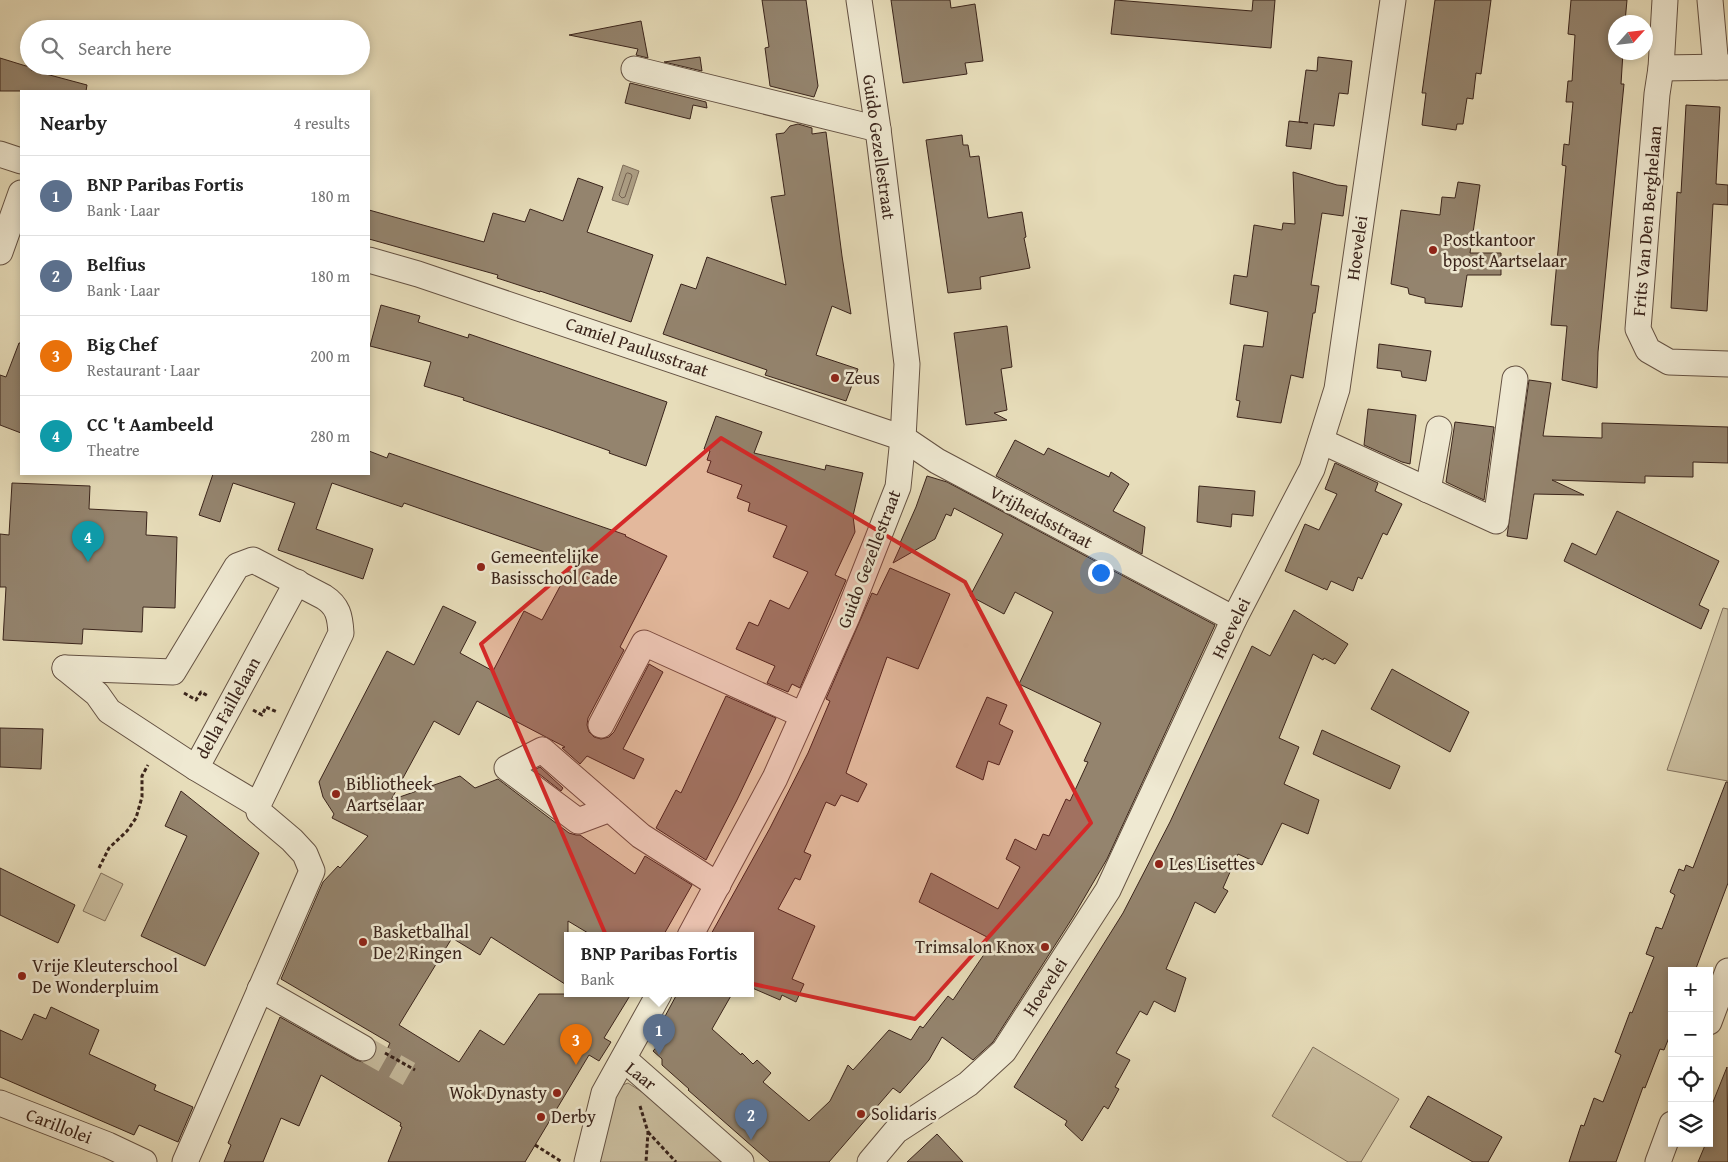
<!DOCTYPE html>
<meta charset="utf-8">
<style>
:root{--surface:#fff;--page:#f6f6f6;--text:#222;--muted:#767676;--line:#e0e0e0;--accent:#ea580c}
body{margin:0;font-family:"Gentium Book Plus",serif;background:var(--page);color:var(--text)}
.controls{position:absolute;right:15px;bottom:15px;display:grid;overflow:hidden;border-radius:0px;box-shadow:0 2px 8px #0003}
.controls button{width:45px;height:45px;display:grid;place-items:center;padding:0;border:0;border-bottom:1px solid var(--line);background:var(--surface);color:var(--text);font:25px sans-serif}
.compass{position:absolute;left:1608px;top:15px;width:45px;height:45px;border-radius:50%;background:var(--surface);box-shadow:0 2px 8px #0003;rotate:63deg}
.you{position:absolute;left:1100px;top:572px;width:18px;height:18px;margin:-12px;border:4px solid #fff;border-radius:50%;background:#1a73e8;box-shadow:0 0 0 8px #1a73e833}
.badge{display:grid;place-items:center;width:32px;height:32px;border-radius:50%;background:var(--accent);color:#fff;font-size:16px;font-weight:700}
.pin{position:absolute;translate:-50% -41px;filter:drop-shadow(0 1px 2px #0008)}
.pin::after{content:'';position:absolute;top:26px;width:18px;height:15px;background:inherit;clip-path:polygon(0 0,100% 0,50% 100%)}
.popup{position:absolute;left:564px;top:932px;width:190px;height:65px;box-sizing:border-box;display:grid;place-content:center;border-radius:0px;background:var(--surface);filter:drop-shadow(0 1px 4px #0005);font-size:16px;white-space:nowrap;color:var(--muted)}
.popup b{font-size:19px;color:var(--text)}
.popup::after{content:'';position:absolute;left:50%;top:100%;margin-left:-10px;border:10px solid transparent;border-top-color:var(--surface)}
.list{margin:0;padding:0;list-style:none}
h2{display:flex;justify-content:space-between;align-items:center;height:65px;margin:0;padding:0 20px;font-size:21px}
h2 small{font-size:16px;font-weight:400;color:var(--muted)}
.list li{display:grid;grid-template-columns:32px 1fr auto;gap:15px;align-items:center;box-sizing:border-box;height:80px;padding:0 20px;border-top:1px solid var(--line)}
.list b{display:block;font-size:19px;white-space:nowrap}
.list p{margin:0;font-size:16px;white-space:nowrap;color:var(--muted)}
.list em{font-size:16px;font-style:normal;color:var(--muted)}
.icon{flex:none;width:28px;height:28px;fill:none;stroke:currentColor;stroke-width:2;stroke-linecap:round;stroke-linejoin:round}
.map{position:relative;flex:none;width:1728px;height:1162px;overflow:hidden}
.search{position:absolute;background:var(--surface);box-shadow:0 2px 8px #0003;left:20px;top:20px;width:350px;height:55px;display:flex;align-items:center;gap:12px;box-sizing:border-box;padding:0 18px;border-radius:28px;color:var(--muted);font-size:19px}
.panel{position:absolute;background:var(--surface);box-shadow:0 2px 8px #0003;left:20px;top:90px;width:350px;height:385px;border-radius:0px}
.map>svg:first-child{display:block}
</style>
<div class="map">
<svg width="1728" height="1162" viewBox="0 0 1728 1162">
<rect width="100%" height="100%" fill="#e7ddba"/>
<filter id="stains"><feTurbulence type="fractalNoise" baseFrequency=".004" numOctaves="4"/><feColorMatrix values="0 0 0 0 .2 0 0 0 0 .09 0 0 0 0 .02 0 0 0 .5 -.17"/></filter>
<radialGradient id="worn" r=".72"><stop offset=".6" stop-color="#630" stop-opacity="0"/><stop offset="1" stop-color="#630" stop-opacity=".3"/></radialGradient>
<!-- green -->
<g fill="#cabe9f" stroke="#82715d">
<path d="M1723,608L1728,609V781L1667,770Z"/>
<path d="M101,873L123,884L105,921L83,911Z"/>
<path d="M1313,1047L1399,1099L1361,1162H1348L1272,1116Z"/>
<path d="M628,1083L642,1092L723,1162H598L617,1087Z"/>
</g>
<!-- water -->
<path fill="#ac9e84" stroke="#7e6d5a" d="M623,165L639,171L628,205L612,200Z"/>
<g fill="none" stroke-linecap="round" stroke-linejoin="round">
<!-- shore -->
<path stroke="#736150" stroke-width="1" d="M628,173L631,174L632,176L625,197L622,198L619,195L626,174Z"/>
</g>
<!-- building -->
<g fill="#94846e" stroke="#3a241b">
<path d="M762,0H806L818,86L814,97L770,86L765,48L769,47Z"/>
<path d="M891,0H950L951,8L975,4L983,61L965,63L967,74L903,83Z"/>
<path d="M1115,0L1252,11L1253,0H1275L1271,48L1111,34Z"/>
<path d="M1435,0H1491L1481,74L1476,73L1473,99L1467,98L1463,124H1457L1456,130L1422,125L1426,93H1422Z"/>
<path d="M1571,0H1627L1625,22H1616V52H1623L1621,84H1624L1598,352L1597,388L1562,380L1567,326L1551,325L1566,166L1562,165L1564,144L1569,145L1573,102H1566L1568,81H1572L1575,35L1568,34Z"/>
<path d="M641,21L648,58L636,55L638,49L569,35Z"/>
<path d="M700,57L702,71L664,62Z"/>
<path d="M1318,57L1352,61L1348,94L1339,93L1334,126L1314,124L1311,149L1286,146L1289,121L1308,123L1299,122L1306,70L1317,71Z"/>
<path d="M0,58L26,66H33L31,70L87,85L86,91H0Z"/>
<path d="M630,83L706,102L707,108L693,105L690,119L625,103Z"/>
<path d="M1686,105L1720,107L1716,184L1728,185V205L1713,204L1707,311L1671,308L1677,192L1681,193Z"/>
<path d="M798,124L812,128V134L826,132L842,256L851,314L832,306L816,355L858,369L846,401L765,375L767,370L663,334L681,284L696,289L707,257L786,285L771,197L785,195L776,134L784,133L790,126Z"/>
<path d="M962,135L963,145H968L970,157L979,156L988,218L1022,212L1026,237L1024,238L1030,268L980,277L981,289L948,293L926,140Z"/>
<path d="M1293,172L1337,185L1347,186L1343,216L1322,213L1311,285L1319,286L1315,313H1313L1303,378L1291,375L1281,423L1237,417L1240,401L1236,400L1244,345L1263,347L1268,312L1230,304L1234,275L1247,277L1254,225L1282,230L1283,223L1295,224Z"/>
<path d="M578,178L603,187L587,232L653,255L631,322L540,291V292L497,278L498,275L369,239V210L484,242L493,213L525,222L530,209L563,221Z"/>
<path d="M1458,182L1480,185L1470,253H1501V275H1467L1462,307L1425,303V298L1409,294L1408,288L1391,284L1401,210L1440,215L1442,197L1455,198Z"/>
<path d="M381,305L420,316L418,322L468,338L469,334L667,402L646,466L609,453L610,451L551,430L463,400L464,398L424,386L431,362L370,346Z"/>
<path d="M1007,326L1012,367L1001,369L1007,410L994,413L1007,420L966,425L954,333Z"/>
<path d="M19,343H21V433L0,425V375L6,377Z"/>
<path d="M1379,344L1431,351L1426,381L1402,377L1401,371L1377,368Z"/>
<path d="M1529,380L1551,383L1543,436L1602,438V423L1728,427V463L1693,462V477L1645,476V483L1552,480L1584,495L1534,494L1527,539L1507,536Z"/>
<path d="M1368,409L1416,415L1410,464L1402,462L1364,445Z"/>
<path d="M716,416L762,432L754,453L825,470L826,465L863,473L853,516L855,532L835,575L846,580L800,688L792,684L788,692L767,683L775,666L736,649L749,622L758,626L770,600L789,609L808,572L773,557L787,526L748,511L750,503L737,498L742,485L707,472L711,461L707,460L710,451L704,449Z"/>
<path d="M1455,422L1494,427L1484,500L1446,482Z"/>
<path d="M1015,440L1044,455L1048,448L1109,477L1111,472L1129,484L1113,511L1145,527L1142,554L996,476Z"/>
<path d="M369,451L387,458L389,453L626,535L625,536L667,556L620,647L624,650L588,718L587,725L589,732L594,737L601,739L609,737L614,732L649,664L663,672L623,749L644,759L634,779L587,756L580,764L562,748L565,747L477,701L459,735L434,721L391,800L460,776L475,788L498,779L569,833L576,835H580L635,874L645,856L692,885L663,936H593L568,921V986L491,937L480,955L452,938L399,1025L459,1062L480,1030L504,1045L539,994H631L604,1038L611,1042L599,1061L589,1055L525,1162H388L402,1127L400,1126L401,1123L321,1075L299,1126L281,1118L263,1162H224L231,1145L228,1143L280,1017L356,1060L363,1062L371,1060L375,1056L377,1051L385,1054L390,1043L281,979L323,882L338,866L340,868L368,836L332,818L334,814L323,797L319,782L387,651L414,665L443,606L476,622L460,653L493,671L524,611L542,620L573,562L404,503L402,507L332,483L316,529L373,549L363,579L278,550L295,503L233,483L220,522L199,515L213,474H369Z"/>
<path d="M1335,463L1378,483L1375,491L1402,504L1387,535L1383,533L1362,579L1358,577L1353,591L1331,581L1327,590L1285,571L1305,524L1319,530L1337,494L1325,489Z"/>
<path d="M927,476L947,482L1215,625L1107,859L1073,917L993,1042L973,1060L942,1037L929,1060L900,1093L893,1088L829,1162H770L688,1090L689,1089L662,1065V1059L653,1051L662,1041L655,1035L677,994H732L712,1029L741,1055L742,1053L753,1064L757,1060L771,1073L763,1082L809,1121L830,1101L848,1065L853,1070L889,1030L911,1040L920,1026L923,1028L948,996L953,1000L987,950L980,946L987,937L919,902L931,873L998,909L1020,867L1006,859L1015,839L1036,850L1043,834L1049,836L1066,799L1070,801L1088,762L1084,761L1101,723L1019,684L1053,612L1015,592L1004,614L970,596L1003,534L954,508L951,516L946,514L935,539L893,563L902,543H900L916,507Z"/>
<path d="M12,483L90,486L89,509L147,512L146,535L177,537L175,608L143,607L142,632L83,629L82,644L3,640L6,587H0V534L9,535Z"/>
<path d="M1199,486L1255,491L1253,516L1232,514L1231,527L1197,522Z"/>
<path d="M1617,511L1719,561L1699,605L1709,610L1701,629L1564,561L1572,543L1596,555Z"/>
<path d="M890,568L950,594L918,669L887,657L846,773L867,784L858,802L841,795L835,806L826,802L804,852L811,855L800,880L795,878L778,909L815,926L792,979L804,984L796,1002L782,995L780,1000L750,987V936H710L770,828L808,753L830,701L826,699L872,593L877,595Z"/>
<path d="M1294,610L1348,644L1335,664L1324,658L1323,660L1313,654L1279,738L1299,747L1284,784L1319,800L1308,834L1282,823L1262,865L1238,854L1223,888L1228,891L1215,913L1195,902L1166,969L1186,978L1175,1012L1154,1001L1147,1015L1140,1011L1116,1053L1130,1060L1115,1087L1119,1089L1108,1109L1104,1106L1082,1141L1065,1125L1067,1121L1014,1087L1123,913L1170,822L1252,646L1270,656Z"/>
<path d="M1392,669L1469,712L1450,752L1371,709Z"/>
<path d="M726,696L776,718L737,800L706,860L656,828L676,790L681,793Z"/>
<path d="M987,697L1007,705L999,724L1013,731L999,765L988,761L983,780L956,767Z"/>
<path d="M0,728L43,729L41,769L0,767Z"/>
<path d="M1322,730L1400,766L1390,789L1313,754Z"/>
<path d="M540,767L563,788L561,791L534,770Z"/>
<path d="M1726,782H1728V883L1695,971H1672V1030L1664,1050L1660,1049L1645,1088L1643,1087L1616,1162H1569L1581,1125L1584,1126L1594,1098L1603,1102L1621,1055L1615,1052L1630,1012L1632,1013L1654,957L1646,954L1656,927L1662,929L1675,895L1670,892L1679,869L1684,871L1686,865L1693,868Z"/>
<path d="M181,791L259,853L205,966L141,936L187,836L165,826Z"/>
<path d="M0,868L75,905L58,943L0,915Z"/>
<path d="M51,1007L99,1030L89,1054L156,1085L154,1090L193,1107L178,1142L139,1125L134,1135L0,1077V1030L22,1040L34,1014L46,1019Z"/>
<path d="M1727,1067L1728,1162H1698L1706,1143H1709V1112Z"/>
<path d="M1428,1096L1502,1137L1488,1162H1473L1410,1127Z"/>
<path d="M937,1134L963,1162H907Z"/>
</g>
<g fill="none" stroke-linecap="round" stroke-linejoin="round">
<!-- minor-tunnel -->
<path stroke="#c4b89a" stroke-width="25" stroke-dasharray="25 12" stroke-linecap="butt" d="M363,1048L409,1074"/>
<!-- minor casing -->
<g stroke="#655243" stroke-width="27">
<g id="minor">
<path d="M1665,0L1661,68L1657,94L1638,329L1648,350L1669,362L1728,364"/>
<path d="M1710,0L1716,67"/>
<path d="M1661,68L1728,67"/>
<path d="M634,69L878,129"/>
<path d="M0,154L21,161"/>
<path d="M0,252L21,193"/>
<path d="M369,260L418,274L903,438L937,461L1234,619"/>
<path d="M1321,441L1496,521L1515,379"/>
<path d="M1428,490L1439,429"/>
<path d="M65,668L173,672L237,566L253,560L324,597C338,606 340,616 341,633L258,805L259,812L292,840L305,854L312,871L185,1162"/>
<path d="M65,668L97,694L109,711L196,768L258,805"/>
<path d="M601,725L644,643L803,715"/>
<path d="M196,768L297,582"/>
<path d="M610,809L578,821L507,768L542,750L641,836L718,885"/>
<path d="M690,936L775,778L847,617L898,487L903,438L907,364L878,129L859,0"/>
<path d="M260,989L363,1048"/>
<path d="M1709,1022L1728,971"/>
<path d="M624,1059L741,1162"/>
<path d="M0,1103L108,1145L144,1162"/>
<path d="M587,1162L604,1093L659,994"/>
<path d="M870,1162L896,1131L968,1084L1004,1051L1108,890L1234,619L1312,469L1337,389L1393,0"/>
<path d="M1658,1162L1672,1124"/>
</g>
</g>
<!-- path -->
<g stroke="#3a241b" stroke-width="3" stroke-dasharray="4 2.5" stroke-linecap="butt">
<path d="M184,693L196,700L201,692L208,696"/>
<path d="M253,710L262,715L266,707L277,712"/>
<path d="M99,868L109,848L127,831L136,818L142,797V776L148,765"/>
<path d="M385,1053L415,1070"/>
<path d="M640,1106L648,1132L646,1162"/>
<path d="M648,1132L676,1162"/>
<path d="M535,1145L562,1162"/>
</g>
<!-- minor -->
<use href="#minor" stroke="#efe9d2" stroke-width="25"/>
</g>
<!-- marked area -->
<path fill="#d62828" fill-opacity="0.2" stroke="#d62828" stroke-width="4" stroke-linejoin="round" d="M721,438L965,582L1091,823L915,1019L614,954L481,644Z"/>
<!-- markers -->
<g fill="#8f2418" stroke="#efe9d2" stroke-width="2">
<circle cx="1433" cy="250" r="5"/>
<circle cx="835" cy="378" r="5"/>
<circle cx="481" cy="567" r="5"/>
<circle cx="336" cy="794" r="5"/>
<circle cx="1159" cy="864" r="5"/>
<circle cx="363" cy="942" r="5"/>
<circle cx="1045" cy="947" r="5"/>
<circle cx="22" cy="976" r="5"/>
<circle cx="557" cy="1093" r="5"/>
<circle cx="861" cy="1114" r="5"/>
<circle cx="541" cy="1117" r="5"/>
</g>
<g text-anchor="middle" stroke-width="5" stroke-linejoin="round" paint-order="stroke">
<!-- street labels -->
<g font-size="18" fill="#3a241b" stroke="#efe9d2">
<text transform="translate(879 147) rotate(82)" y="6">Guido Gezellestraat</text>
<text transform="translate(1647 221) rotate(-85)" y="6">Frits Van Den Berghelaan</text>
<text transform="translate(1357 248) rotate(-82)" y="6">Hoevelei</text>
<text transform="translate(637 347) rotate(19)" y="6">Camiel Paulusstraat</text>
<text transform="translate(1041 517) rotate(28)" y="6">Vrijheidsstraat</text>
<text transform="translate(869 559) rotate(-69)" y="6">Guido Gezellestraat</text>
<text transform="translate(1231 628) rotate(-64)" y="6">Hoevelei</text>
<text transform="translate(228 708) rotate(-61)" y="6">della Faillelaan</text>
<text transform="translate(1045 987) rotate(-57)" y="6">Hoevelei</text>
<text transform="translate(641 1076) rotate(38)" y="6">Laar</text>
<text transform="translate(59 1126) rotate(21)" y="6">Carillolei</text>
</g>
<!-- poi labels -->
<g font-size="18" fill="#3a241b" stroke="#efe9d2" text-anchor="start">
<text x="1443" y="246">Postkantoor<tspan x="1443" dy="21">bpost Aartselaar</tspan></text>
<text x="845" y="384">Zeus</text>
<text x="491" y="563">Gemeentelijke<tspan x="491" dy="21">Basisschool Cade</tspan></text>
<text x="346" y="790">Bibliotheek<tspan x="346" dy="21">Aartselaar</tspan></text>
<text x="1169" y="870">Les Lisettes</text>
<text x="373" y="938">Basketbalhal<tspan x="373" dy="21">De 2 Ringen</tspan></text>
<text x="1035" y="953" text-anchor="end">Trimsalon Knox</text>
<text x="32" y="972">Vrije Kleuterschool<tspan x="32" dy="21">De Wonderpluim</tspan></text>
<text x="547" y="1099" text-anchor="end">Wok Dynasty</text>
<text x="871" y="1120">Solidaris</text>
<text x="551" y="1123">Derby</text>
</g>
</g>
<rect width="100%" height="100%" filter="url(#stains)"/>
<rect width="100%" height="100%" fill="url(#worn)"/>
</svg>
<div class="controls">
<button>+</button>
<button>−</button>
<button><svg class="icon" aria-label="locate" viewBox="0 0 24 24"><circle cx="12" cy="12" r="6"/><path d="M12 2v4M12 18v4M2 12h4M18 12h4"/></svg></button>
<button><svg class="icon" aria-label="layers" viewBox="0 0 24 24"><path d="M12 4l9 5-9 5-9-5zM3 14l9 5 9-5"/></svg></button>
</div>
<svg class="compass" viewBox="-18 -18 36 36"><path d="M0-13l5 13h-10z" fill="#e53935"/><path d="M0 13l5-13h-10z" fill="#767676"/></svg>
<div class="you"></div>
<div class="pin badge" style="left:659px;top:1055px;background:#5c6f8a">1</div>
<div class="popup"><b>BNP Paribas Fortis</b>Bank</div>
<div class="pin badge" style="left:751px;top:1140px;background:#5c6f8a">2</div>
<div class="pin badge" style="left:576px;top:1065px;background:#e8710a">3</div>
<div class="pin badge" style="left:88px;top:562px;background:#0f9aa8">4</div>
<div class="search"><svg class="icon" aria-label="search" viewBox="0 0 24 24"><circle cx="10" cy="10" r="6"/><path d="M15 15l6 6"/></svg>Search here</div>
<section class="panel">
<h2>Nearby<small>4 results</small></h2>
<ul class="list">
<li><span class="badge" style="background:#5c6f8a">1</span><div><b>BNP Paribas Fortis</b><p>Bank · Laar</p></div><em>180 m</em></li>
<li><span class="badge" style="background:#5c6f8a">2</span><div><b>Belfius</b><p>Bank · Laar</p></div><em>180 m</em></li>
<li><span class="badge" style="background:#e8710a">3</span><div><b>Big Chef</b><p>Restaurant · Laar</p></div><em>200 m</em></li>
<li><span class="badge" style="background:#0f9aa8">4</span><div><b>CC 't Aambeeld</b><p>Theatre</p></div><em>280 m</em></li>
</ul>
</section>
</div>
